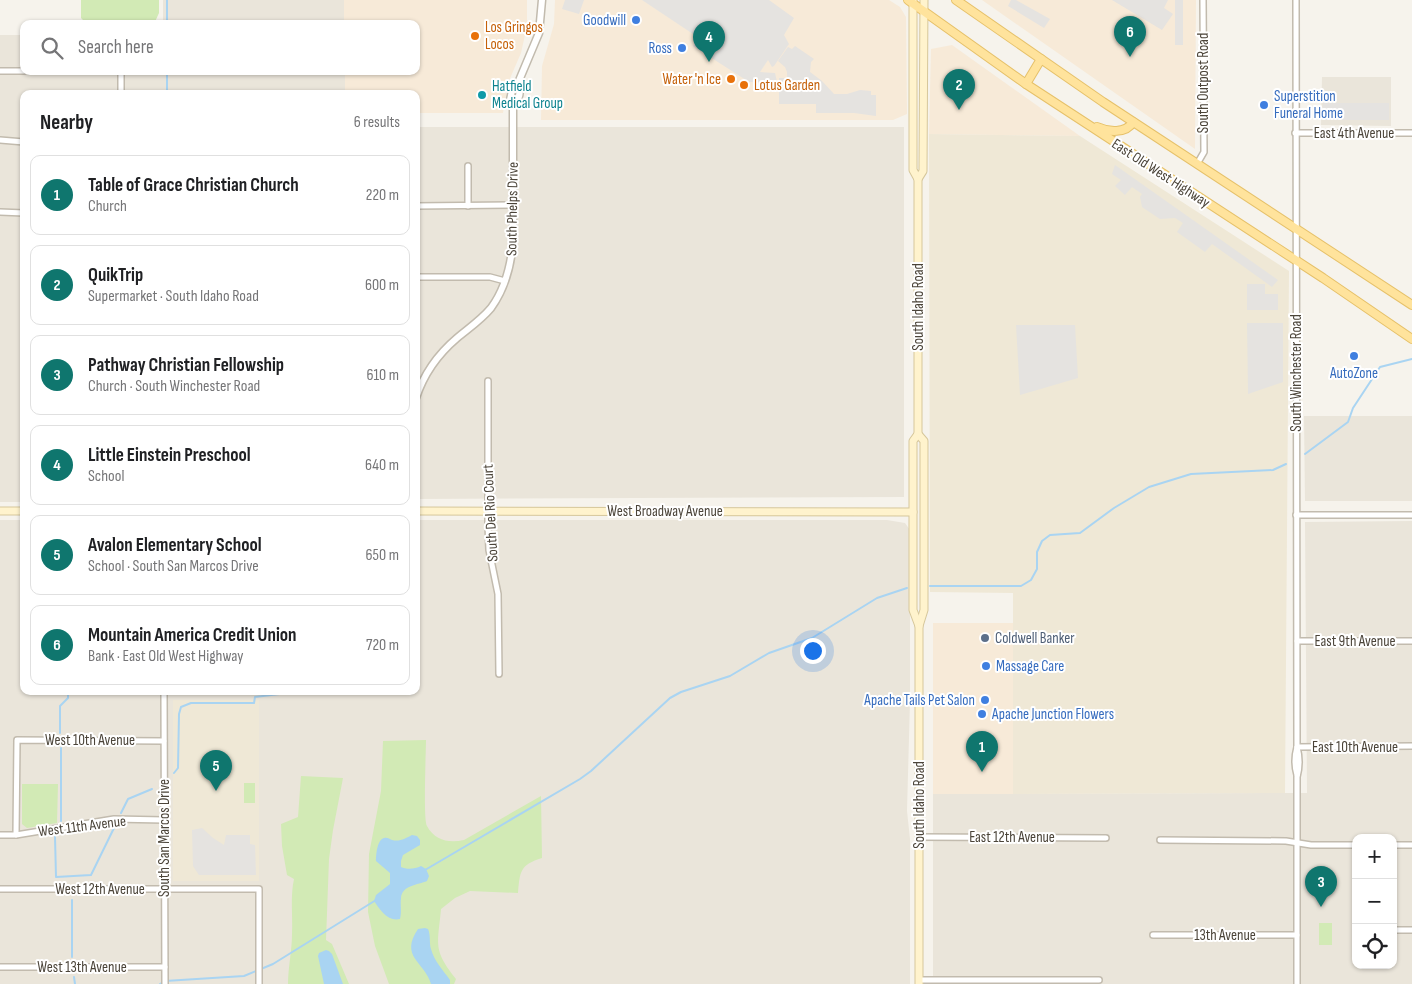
<!DOCTYPE html>
<meta charset="utf-8">
<style>
:root{--surface:#fff;--page:#f2f2f2;--text:#202124;--muted:#757577;--line:#e0e0e0;--accent:#0f766e}
body{margin:0;font-family:"Sofia Sans Condensed",sans-serif;background:var(--page);color:var(--text)}
.controls{position:absolute;right:15px;bottom:15px;display:grid;overflow:hidden;border-radius:10px;box-shadow:0 1px 4px #0004}
.controls button{width:45px;height:45px;display:grid;place-items:center;padding:0;border:0;border-bottom:1px solid var(--line);background:var(--surface);color:var(--text);font:25px sans-serif}
.you{position:absolute;left:812px;top:650px;width:18px;height:18px;margin:-12px;border:4px solid #fff;border-radius:50%;background:#1a73e8;box-shadow:0 0 0 8px #1a73e833}
.badge{display:grid;place-items:center;width:32px;height:32px;border-radius:50%;background:var(--accent);color:#fff;font-size:16px;font-weight:700}
.pin{position:absolute;translate:-50% -41px;filter:drop-shadow(0 1px 2px #0008)}
.pin::after{content:'';position:absolute;top:26px;width:18px;height:15px;background:inherit;clip-path:polygon(0 0,100% 0,50% 100%)}
.list{margin:0;padding:0;list-style:none}
h2{display:flex;justify-content:space-between;align-items:center;height:65px;margin:0;padding:0 20px;font-size:21px}
h2 small{font-size:16px;font-weight:400;color:var(--muted)}
.list li{display:grid;grid-template-columns:32px 1fr auto;gap:15px;align-items:center;box-sizing:border-box;height:80px;margin:0 10px 10px;padding:0 10px;border:1px solid var(--line);border-radius:10px}
.list b{display:block;font-size:19px;white-space:nowrap}
.list p{margin:0;font-size:16px;white-space:nowrap;color:var(--muted)}
.list em{font-size:16px;font-style:normal;color:var(--muted)}
.icon{flex:none;width:28px;height:28px;fill:none;stroke:currentColor;stroke-width:2;stroke-linecap:round;stroke-linejoin:round}
.map{position:relative;flex:none;width:1412px;height:984px;overflow:hidden}
.search{position:absolute;background:var(--surface);box-shadow:0 1px 4px #0004;left:20px;top:20px;width:400px;height:55px;display:flex;align-items:center;gap:12px;box-sizing:border-box;padding:0 18px;border-radius:10px;color:var(--muted);font-size:19px}
.panel{position:absolute;background:var(--surface);box-shadow:0 1px 4px #0004;left:20px;top:90px;width:400px;height:605px;border-radius:10px}
.map>svg:first-child{display:block}
</style>
<div class="map">
<svg width="1412" height="984" viewBox="0 0 1412 984">
<rect width="100%" height="100%" fill="#f6f3ec"/>
<!-- residential -->
<g fill="#eae5da" fill-rule="evenodd">
<rect x="163" y="0" width="181" height="24"/>
<path d="M0,35H24V71H345V94H24V502H0Z"/>
<path d="M1322,77H1391V126L1321,125Z"/>
<path d="M416,127H904V497L416,499Z"/>
<path d="M1304,416H1412V501H1305Z"/>
<path d="M0,520H24V691H416V520H887L905,523L910,530V701L907,811L910,839V984H0Z"/>
<path d="M1412,521V984H933V794L1307,793L1305,522ZM1356,838H1393V965H1356Z"/>
</g>
<!-- commercial -->
<g fill="#f7ead8">
<path d="M344,0H527V26L521,53L508,83L503,113H416V94H345V71H416V24H344Z"/>
<path d="M555,0H889L900,7L906,17L907,114L893,120H541L542,66L554,24Z"/>
<path d="M982,0H1196L1195,149Z"/>
<path d="M952,45L1080,136L929,134L931,49Z"/>
<rect x="933" y="623" width="80" height="171"/>
</g>
<!-- education -->
<g fill="#efe8d6">
<path d="M929,134L1080,136L1289,271L1285,793L1013,794V593L930,592Z"/>
<rect x="173" y="700" width="86" height="181"/>
</g>
<!-- green -->
<g fill="#d2eab5">
<path d="M81,0H159V13L154,24H87L81,18Z"/>
<path d="M426,740C426,753 423,820 427,826C435,841 449,843 464,840L541,796L542,858C520,865 520,871 518,893L470,891L455,898L441,909C438,944 432,949 456,979L454,984H389L375,946L368,912L369,854L381,791L383,741Z"/>
<path d="M301,776L343,778L333,830L329,859L326,940L332,944L349,984H288C288,967 292,951 292,934C293,916 290,897 294,879L287,875L282,846L281,824L298,817Z"/>
<rect x="244" y="783" width="11" height="20"/>
<path d="M22,784H58L57,823L27,828L22,824Z"/>
<rect x="1319" y="923" width="13" height="22"/>
</g>
<!-- parking -->
<g fill="#e5e3e0">
<path d="M565,0H584L579,14L562,9Z"/>
<path d="M642,0H769L794,18L784,35L789,44L774,66L772,67L768,60L760,72L775,73L777,82H749L693,46L699,38Z"/>
<path d="M1011,0H1016L1050,19L1044,28L1008,6Z"/>
<path d="M1112,0H1168L1164,8L1173,14L1162,30Z"/>
<rect x="1175" y="0" width="8" height="45"/>
<path d="M795,46L814,59L811,62L810,72L822,81L834,94H847L860,90L871,91V95H876V116L854,113H816V104H779V78H787V72L785,67L778,61L788,47L792,49Z"/>
<rect x="1323" y="103" width="66" height="17"/>
<path d="M1115,165L1278,280L1272,287L1212,244L1205,252L1177,232L1183,223L1175,218L1160,219L1142,207L1140,197L1142,194L1132,187L1125,195L1115,186L1121,180L1112,174Z"/>
<path d="M1247,284H1265V294H1278V310H1247Z"/>
<path d="M1247,323H1283V382L1248,394Z"/>
<path d="M1016,325H1075L1078,378L1020,395Z"/>
<path d="M202,828L213,838L224,845L226,835H250V844L255,845L256,875H199L193,866L192,830Z"/>
</g>
<!-- water -->
<g fill="#a9d4f2">
<path d="M412,835L417,836L420,840V845L403,855L401,861V867C407,870 415,869 421,866L426,869L429,876L427,881C418,885 402,885 401,898C400,906 402,911 400,919C388,922 380,910 374,901L376,895L390,884V873L376,861C376,855 377,840 384,838C388,837 389,839 392,840C400,842 406,838 412,835Z"/>
<path d="M425,928L428,929C431,936 429,943 431,949C434,961 443,970 450,980V984H431C425,962 399,957 418,929Z"/>
<path d="M326,950L329,951L332,954L343,984H324L318,956L319,953Z"/>
</g>
<g fill="none" stroke-linecap="round" stroke-linejoin="round">
<!-- stream -->
<g stroke="#a9d4f2" stroke-width="2">
<path d="M167,0V24"/>
<path d="M167,71V94"/>
<path d="M1305,454L1348,422L1353,408L1380,367L1412,359"/>
<path d="M930,586H1021L1031,580L1037,569V552L1042,541L1050,535L1080,533L1114,508L1149,487L1191,474L1273,470L1286,464"/>
<path d="M60,733V706L68,698V691"/>
<path d="M174,773L178,768L179,714L181,707L191,703H254L255,697L304,691"/>
<path d="M121,813L128,799L152,789"/>
<path d="M61,821V748"/>
<path d="M55,837L56,877L91,875L114,828"/>
<path d="M425,870L580,779L591,771L670,698L681,692L730,676L769,653L812,638L877,598L907,588"/>
<path d="M72,900V957"/>
<path d="M74,977L75,984"/>
<path d="M160,984L165,981L244,976L273,964L376,900"/>
</g>
<!-- minor casing -->
<g stroke="#c2bbae" stroke-width="8">
<g id="minor">
<path d="M1296,0L1297,747C1300,758 1300,766 1297,777V984"/>
<path d="M0,71H24"/>
<path d="M121,71V94"/>
<path d="M1295,133H1412"/>
<path d="M0,140L24,142"/>
<path d="M1197,164L1204,152L1203,0"/>
<path d="M416,206L513,205"/>
<path d="M468,206V166"/>
<path d="M0,212L24,213"/>
<path d="M416,277H490L505,281"/>
<path d="M488,381V524L489,550L498,594L499,674"/>
<path d="M1296,515H1412"/>
<path d="M1297,641H1412"/>
<path d="M164,691L165,984"/>
<path d="M1297,747L1412,746"/>
<path d="M1297,775C1294,765 1294,758 1297,747"/>
<path d="M0,835H16L114,819L164,820"/>
<path d="M16,835L17,740L164,741"/>
<path d="M919,837L1106,838"/>
<path d="M1160,840L1286,841L1311,845H1356"/>
<path d="M1393,845H1412"/>
<path d="M0,889H259V984"/>
<path d="M1393,930H1412"/>
<path d="M1153,935H1297"/>
<path d="M0,967H165"/>
<path d="M919,980H1099"/>
</g>
</g>
<!-- tertiary casing -->
<g stroke="#c2bbae" stroke-width="9">
<g id="tertiary">
<path d="M513,105C520,99 521,91 518,83"/>
<path d="M416,398C424,373 437,355 457,338C469,328 481,320 491,308C505,289 511,265 513,242V105L510,100L513,86L518,83L539,33L542,0"/>
</g>
</g>
<!-- secondary casing -->
<g stroke="#d6c79b" stroke-width="9">
<g id="secondary">
<path d="M913,0V170L918,179V434L913,441V610L919,626"/>
<path d="M918,179L923,171L924,0"/>
<path d="M918,434L924,441V610L919,626V984"/>
<path d="M0,511H24"/>
<path d="M416,511L913,512"/>
</g>
</g>
<!-- primary casing -->
<g stroke="#e6c16a" stroke-width="10">
<g id="primary">
<path d="M908,0L1026,84L1323,278L1412,339"/>
<path d="M956,0L1103,102L1412,305"/>
<path d="M1026,84L1041,59"/>
<path d="M1097,127C1108,132 1126,134 1133,122"/>
</g>
</g>
<!-- minor -->
<use href="#minor" stroke="#fff" stroke-width="5"/>
<!-- tertiary -->
<use href="#tertiary" stroke="#fff" stroke-width="6"/>
<!-- secondary -->
<use href="#secondary" stroke="#fff3cd" stroke-width="7"/>
<!-- primary -->
<use href="#primary" stroke="#ffe39c" stroke-width="8"/>
</g>
<!-- markers -->
<g fill="#3f7fe0" stroke="#fff" stroke-width="2">
<circle cx="636" cy="20" r="5"/>
<circle cx="682" cy="48" r="5"/>
<circle cx="1264" cy="105" r="5"/>
<circle cx="1354" cy="356" r="5"/>
<circle cx="986" cy="666" r="5"/>
<circle cx="985" cy="700" r="5"/>
<circle cx="982" cy="714" r="5"/>
</g>
<g fill="#e8710a" stroke="#fff" stroke-width="2">
<circle cx="475" cy="36" r="5"/>
<circle cx="731" cy="79" r="5"/>
<circle cx="744" cy="85" r="5"/>
</g>
<circle fill="#0f9aa8" stroke="#fff" stroke-width="2" cx="482" cy="95" r="5"/>
<circle fill="#5c6f8a" stroke="#fff" stroke-width="2" cx="985" cy="638" r="5"/>
<g text-anchor="middle" stroke-width="4" stroke-linejoin="round" paint-order="stroke">
<!-- shop labels -->
<g font-size="15" fill="#366cbe" stroke="#fff" text-anchor="end">
<text x="626" y="25">Goodwill</text>
<text x="672" y="53">Ross</text>
<text x="1274" y="101" text-anchor="start">Superstition<tspan x="1274" dy="17">Funeral Home</tspan></text>
<text x="1354" y="378" text-anchor="middle">AutoZone</text>
<text x="996" y="671" text-anchor="start">Massage Care</text>
<text x="975" y="705">Apache Tails Pet Salon</text>
<text x="992" y="719" text-anchor="start">Apache Junction Flowers</text>
</g>
<!-- food labels -->
<g font-size="15" fill="#c56008" stroke="#fff" text-anchor="start">
<text x="485" y="32">Los Gringos<tspan x="485" dy="17">Locos</tspan></text>
<text x="721" y="84" text-anchor="end">Water 'n Ice</text>
<text x="754" y="90">Lotus Garden</text>
</g>
<!-- street labels -->
<g font-size="15" fill="#4b4439" stroke="#fff">
<text transform="translate(1203 83) rotate(-90)" y="5">South Outpost Road</text>
<text x="1354" y="138">East 4th Avenue</text>
<text transform="translate(1161 173) rotate(33)" y="5">East Old West Highway</text>
<text transform="translate(512 209) rotate(-89)" y="5">South Phelps Drive</text>
<text transform="translate(918 307) rotate(-90)" y="5">South Idaho Road</text>
<text transform="translate(1296 373) rotate(-90)" y="5">South Winchester Road</text>
<text x="665" y="516">West Broadway Avenue</text>
<text transform="translate(490 513) rotate(-93)" y="5">South Del Rio Court</text>
<text x="1355" y="646">East 9th Avenue</text>
<text x="90" y="745">West 10th Avenue</text>
<text x="1355" y="752">East 10th Avenue</text>
<text transform="translate(919 805) rotate(-90)" y="5">South Idaho Road</text>
<text transform="translate(82 826) rotate(-7)" y="5">West 11th Avenue</text>
<text x="1012" y="842">East 12th Avenue</text>
<text transform="translate(164 838) rotate(-90)" y="5">South San Marcos Drive</text>
<text x="100" y="894">West 12th Avenue</text>
<text x="1225" y="940">13th Avenue</text>
<text x="82" y="972">West 13th Avenue</text>
</g>
<!-- culture labels -->
<g font-size="15" fill="#0d838f" stroke="#fff" text-anchor="start">
<text x="492" y="91">Hatfield<tspan x="492" dy="17">Medical Group</tspan></text>
</g>
<!-- service labels -->
<g font-size="15" fill="#4e5e75" stroke="#fff" text-anchor="start">
<text x="995" y="643">Coldwell Banker</text>
</g>
</g>
</svg>
<div class="controls">
<button>+</button>
<button>−</button>
<button><svg class="icon" aria-label="locate" viewBox="0 0 24 24"><circle cx="12" cy="12" r="6"/><path d="M12 2v4M12 18v4M2 12h4M18 12h4"/></svg></button>
</div>
<div class="you"></div>
<div class="pin badge" style="left:982px;top:772px">1</div>
<div class="pin badge" style="left:959px;top:110px">2</div>
<div class="pin badge" style="left:1321px;top:907px">3</div>
<div class="pin badge" style="left:709px;top:62px">4</div>
<div class="pin badge" style="left:216px;top:791px">5</div>
<div class="pin badge" style="left:1130px;top:57px">6</div>
<div class="search"><svg class="icon" aria-label="search" viewBox="0 0 24 24"><circle cx="10" cy="10" r="6"/><path d="M15 15l6 6"/></svg>Search here</div>
<section class="panel">
<h2>Nearby<small>6 results</small></h2>
<ul class="list">
<li><span class="badge">1</span><div><b>Table of Grace Christian Church</b><p>Church</p></div><em>220 m</em></li>
<li><span class="badge">2</span><div><b>QuikTrip</b><p>Supermarket · South Idaho Road</p></div><em>600 m</em></li>
<li><span class="badge">3</span><div><b>Pathway Christian Fellowship</b><p>Church · South Winchester Road</p></div><em>610 m</em></li>
<li><span class="badge">4</span><div><b>Little Einstein Preschool</b><p>School</p></div><em>640 m</em></li>
<li><span class="badge">5</span><div><b>Avalon Elementary School</b><p>School · South San Marcos Drive</p></div><em>650 m</em></li>
<li><span class="badge">6</span><div><b>Mountain America Credit Union</b><p>Bank · East Old West Highway</p></div><em>720 m</em></li>
</ul>
</section>
</div>
